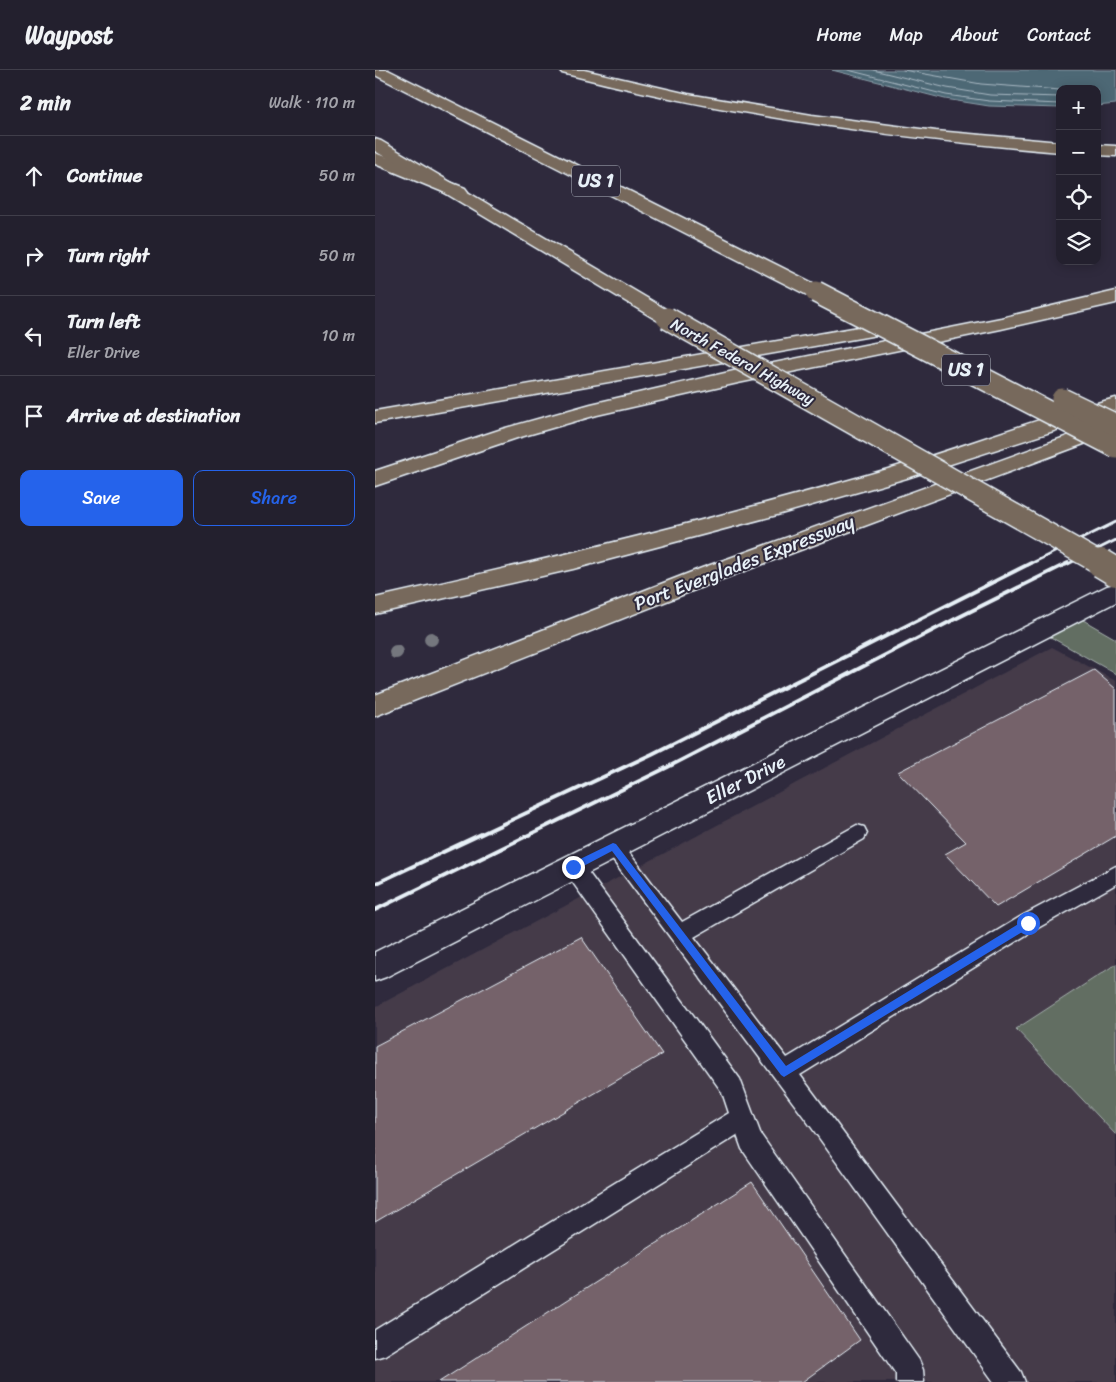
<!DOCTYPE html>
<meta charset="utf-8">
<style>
:root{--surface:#23202e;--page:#2f2d3a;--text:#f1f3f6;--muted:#a3a3aa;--line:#403e4a;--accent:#2563eb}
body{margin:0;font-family:Sriracha,sans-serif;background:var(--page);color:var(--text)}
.controls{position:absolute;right:15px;top:15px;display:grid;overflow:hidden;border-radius:10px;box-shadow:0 2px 12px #0003}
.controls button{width:45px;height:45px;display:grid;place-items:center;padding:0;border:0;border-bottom:1px solid var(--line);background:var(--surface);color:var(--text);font:25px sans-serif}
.stop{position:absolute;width:15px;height:15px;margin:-11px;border:4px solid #2563eb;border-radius:50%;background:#fff}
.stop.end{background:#2563eb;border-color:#fff;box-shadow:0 1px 5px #0008}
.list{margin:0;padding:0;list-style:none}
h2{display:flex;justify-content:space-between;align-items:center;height:65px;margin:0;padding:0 20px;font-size:21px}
h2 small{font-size:16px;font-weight:400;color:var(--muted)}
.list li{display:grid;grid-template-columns:32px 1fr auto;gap:15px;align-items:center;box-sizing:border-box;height:80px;padding:0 20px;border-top:1px solid var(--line)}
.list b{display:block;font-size:19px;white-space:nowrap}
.list p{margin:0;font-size:16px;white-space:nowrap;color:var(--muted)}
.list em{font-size:16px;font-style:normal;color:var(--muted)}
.actions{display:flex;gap:10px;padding:15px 20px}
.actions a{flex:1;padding:11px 0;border:1px solid var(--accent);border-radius:10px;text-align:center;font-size:18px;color:var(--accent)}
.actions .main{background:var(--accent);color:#fff}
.icon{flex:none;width:28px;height:28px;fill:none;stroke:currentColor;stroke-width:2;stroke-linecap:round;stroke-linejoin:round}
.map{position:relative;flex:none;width:741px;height:1312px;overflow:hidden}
header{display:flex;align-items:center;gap:30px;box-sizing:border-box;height:70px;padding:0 25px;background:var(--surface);border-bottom:1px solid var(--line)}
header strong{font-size:24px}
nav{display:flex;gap:28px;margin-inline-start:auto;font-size:18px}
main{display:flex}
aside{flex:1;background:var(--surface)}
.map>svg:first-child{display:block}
</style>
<header>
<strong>Waypost</strong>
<nav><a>Home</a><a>Map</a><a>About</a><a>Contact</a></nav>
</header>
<main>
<aside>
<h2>2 min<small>Walk · 110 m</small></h2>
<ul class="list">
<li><svg class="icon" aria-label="ahead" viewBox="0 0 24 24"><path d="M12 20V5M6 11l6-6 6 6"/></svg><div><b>Continue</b></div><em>50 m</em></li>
<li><svg class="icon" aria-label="right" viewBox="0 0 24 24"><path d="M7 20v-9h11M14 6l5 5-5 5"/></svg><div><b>Turn right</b></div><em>50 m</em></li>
<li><svg class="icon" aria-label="left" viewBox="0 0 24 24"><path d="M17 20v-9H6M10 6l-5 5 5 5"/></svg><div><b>Turn left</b><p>Eller Drive</p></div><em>10 m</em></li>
<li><svg class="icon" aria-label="arrive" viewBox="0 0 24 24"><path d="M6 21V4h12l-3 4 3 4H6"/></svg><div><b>Arrive at destination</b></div></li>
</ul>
<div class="actions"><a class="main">Save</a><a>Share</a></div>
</aside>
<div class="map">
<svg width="741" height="1312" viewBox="0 0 741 1312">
<rect width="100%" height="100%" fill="#2f2a3d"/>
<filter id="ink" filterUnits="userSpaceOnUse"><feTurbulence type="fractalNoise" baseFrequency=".02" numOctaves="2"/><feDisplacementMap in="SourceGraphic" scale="10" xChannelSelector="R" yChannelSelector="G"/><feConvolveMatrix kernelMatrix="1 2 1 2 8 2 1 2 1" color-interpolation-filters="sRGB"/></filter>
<g filter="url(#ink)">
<!-- built -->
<path fill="#443b4a" d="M677,577L741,611V894L641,959L741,1065V1312H0V937Z"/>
<!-- green -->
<g fill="#626e62" stroke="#a5b0ad">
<path d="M696,543L741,569V604L663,560Z"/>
<path d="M741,894V1065L641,959Z"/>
</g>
<!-- water -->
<path fill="#4d6775" stroke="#8b9ea9" d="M457,0H741V34L722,36V19H685V38L614,36L570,29Z"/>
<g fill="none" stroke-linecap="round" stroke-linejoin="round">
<!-- shore -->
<g stroke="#aabac4" stroke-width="1">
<path d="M473,0L571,25L614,31L685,34"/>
<path d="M498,0L572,18L615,25L685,27"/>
<path d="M528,0L606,14L685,20"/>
</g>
</g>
<!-- building -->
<g fill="#75626a" stroke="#e8f1f8">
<path d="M719,600L741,619V766L621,837L570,784L591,772L523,702Z"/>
<path d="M206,867L287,984L0,1152V976Z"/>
<path d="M377,1112L485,1270L427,1312H64Z"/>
</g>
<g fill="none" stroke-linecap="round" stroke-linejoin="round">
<!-- service casing -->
<g stroke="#e8f1f8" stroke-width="3">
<g id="service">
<path d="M482,755L489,757L492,763L489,769L319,867L412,988L645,847L741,796V814L661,859L425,1005L646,1302L650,1312H619L437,1058L228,777L231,771L238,769L245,771L307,852Z"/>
<path d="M198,789L205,791L365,1009L386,1065L544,1290L548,1300L549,1312H521V1304L367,1079L362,1065L10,1285L0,1288V1260L354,1043L347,1022L191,803L188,797L191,791Z"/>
</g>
</g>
<!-- tertiary casing -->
<g stroke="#e8f1f8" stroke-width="3">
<path id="tertiary" d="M741,514V532L11,907L0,911V882L732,516Z"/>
</g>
<!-- primary casing -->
<g stroke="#e8f1f8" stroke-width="3">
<g id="primary">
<path d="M0,0H13L448,218L451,222L448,226L441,228L434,226L0,5Z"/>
<path d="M0,69L6,71L299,244L302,248L299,252L292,254L285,252L0,81Z"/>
</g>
</g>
<!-- motorway casing -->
<g stroke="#e8f1f8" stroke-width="3">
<g id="motorway">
<path d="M185,0H209L313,24L437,45L561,61L685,72V82C514,67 353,46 187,3Z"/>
<path d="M722,75L741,76V86L722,85Z"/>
<path d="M0,83L90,118L93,122L90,126L84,127L78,126L0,94Z"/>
<path d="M741,221V233L626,259L363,313L222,345L142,368L0,416V401L127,359L216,334L363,300L626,248Z"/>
<path d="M495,255L502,257L505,261L502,265L0,353V341Z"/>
<path d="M741,328V341L532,408L402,445L198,499L0,544V528C172,490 343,448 513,399C589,377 664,347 741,328Z"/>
<path d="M737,350L741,351V362L345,510L0,646V625L327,498Z"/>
</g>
</g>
<!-- service -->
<use href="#service" fill="#2f2a3d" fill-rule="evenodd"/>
<!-- tertiary -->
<use href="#tertiary" fill="#2f2a3d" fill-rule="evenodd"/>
<!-- primary -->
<use href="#primary" fill="#77695c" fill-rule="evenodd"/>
<!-- motorway -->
<use href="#motorway" fill="#77695c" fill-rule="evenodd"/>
<!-- rail-far1 -->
<g stroke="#e8f1f8" stroke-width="3">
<path d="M653,495L741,452"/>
<path d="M691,495L741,470"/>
</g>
<!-- rail -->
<g stroke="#e8f1f8" stroke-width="4">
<path d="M0,814L277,684L656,493"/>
<path d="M0,840L293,697L582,548L693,493"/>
</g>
<!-- primary-bridge-far1 casing -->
<g stroke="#e8f1f8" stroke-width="24" stroke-linecap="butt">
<g id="primary-bridge-far1">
<path d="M441,222L741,377"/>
<path d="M292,248L728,495"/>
<path d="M687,329L741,355"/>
</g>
</g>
<!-- primary-bridge casing -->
<g stroke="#e8f1f8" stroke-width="31" stroke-linecap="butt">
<path id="primary-bridge" d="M726,493L741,502"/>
</g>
<!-- primary-bridge-far1 -->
<use href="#primary-bridge-far1" stroke="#77695c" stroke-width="21"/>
<!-- primary-bridge -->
<use href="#primary-bridge" stroke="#77695c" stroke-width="28"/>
</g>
<!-- trees -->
<g fill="#74777e">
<circle cx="56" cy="569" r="7"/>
<circle cx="21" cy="582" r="7"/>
</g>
</g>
<!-- route -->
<path fill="#2563eb" d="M238,773L241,774L411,996L650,850H657L658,853L657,856L409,1007L406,1005L237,781L201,800H195V794Z"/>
<g text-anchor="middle" stroke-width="4" stroke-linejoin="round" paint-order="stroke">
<!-- far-street labels -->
<g font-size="16" fill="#e8f1f8" stroke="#2f2a3d">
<text transform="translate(368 291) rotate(29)" y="6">North Federal Highway</text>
</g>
<!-- shield labels -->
<g fill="#2f2a3d" stroke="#b0b5c0" stroke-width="1">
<rect x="197" y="95.5" width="48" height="31" rx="4"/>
<rect x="567" y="284.5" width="48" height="31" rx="4"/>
</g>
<g font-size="18" font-weight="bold" fill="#e8f1f8">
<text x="221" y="117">US 1</text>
<text x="591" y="306">US 1</text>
</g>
<!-- street labels -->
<g font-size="19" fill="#e8f1f8" stroke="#2f2a3d">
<text transform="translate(369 492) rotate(-21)" y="7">Port Everglades Expressway</text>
<text transform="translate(370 709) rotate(-27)" y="7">Eller Drive</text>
</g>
</g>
</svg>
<div class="controls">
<button>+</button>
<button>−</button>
<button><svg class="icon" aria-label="locate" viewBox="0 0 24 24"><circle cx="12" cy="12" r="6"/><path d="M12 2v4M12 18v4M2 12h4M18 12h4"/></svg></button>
<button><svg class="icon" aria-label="layers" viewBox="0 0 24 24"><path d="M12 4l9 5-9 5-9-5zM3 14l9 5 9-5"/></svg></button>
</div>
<div class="stop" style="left:653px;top:853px"></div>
<div class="stop end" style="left:198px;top:797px"></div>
</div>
</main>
